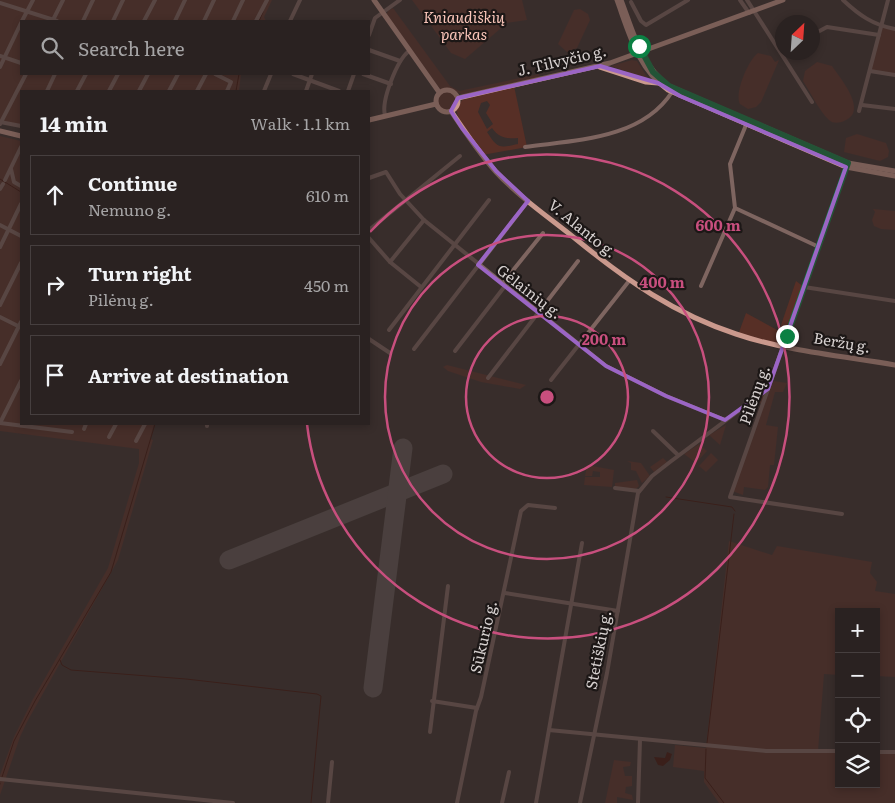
<!DOCTYPE html>
<meta charset="utf-8">
<style>
:root{--surface:#2a2221;--page:#322a2a;--text:#f1f3f6;--muted:#a5a4a5;--line:#463f3f}
body{margin:0;font-family:Literata,serif;background:var(--page);color:var(--text)}
.controls{position:absolute;right:15px;bottom:15px;display:grid;overflow:hidden;border-radius:0px;box-shadow:0 2px 8px #0003}
.controls button{width:45px;height:45px;display:grid;place-items:center;padding:0;border:0;border-bottom:1px solid var(--line);background:var(--surface);color:var(--text);font:25px sans-serif}
.compass{position:absolute;left:775px;top:15px;width:45px;height:45px;border-radius:50%;background:var(--surface);box-shadow:0 2px 8px #0003;rotate:25deg}
.stop{position:absolute;width:15px;height:15px;margin:-11px;border:4px solid #0b8043;border-radius:50%;background:#fff}
.stop.end{background:#0b8043;border-color:#fff;box-shadow:0 1px 5px #0008}
.list{margin:0;padding:0;list-style:none}
h2{display:flex;justify-content:space-between;align-items:center;height:65px;margin:0;padding:0 20px;font-size:21px}
h2 small{font-size:16px;font-weight:400;color:var(--muted)}
.list li{display:grid;grid-template-columns:32px 1fr auto;gap:15px;align-items:center;box-sizing:border-box;height:80px;margin:0 10px 10px;padding:0 10px;border:1px solid var(--line);border-radius:0px}
.list b{display:block;font-size:19px;white-space:nowrap}
.list p{margin:0;font-size:16px;white-space:nowrap;color:var(--muted)}
.list em{font-size:16px;font-style:normal;color:var(--muted)}
.icon{flex:none;width:28px;height:28px;fill:none;stroke:currentColor;stroke-width:2;stroke-linecap:round;stroke-linejoin:round}
.map{position:relative;flex:none;width:895px;height:803px;overflow:hidden}
.search{position:absolute;background:var(--surface);box-shadow:0 2px 8px #0003;left:20px;top:20px;width:350px;height:55px;display:flex;align-items:center;gap:12px;box-sizing:border-box;padding:0 18px;border-radius:0px;color:var(--muted);font-size:19px}
.panel{position:absolute;background:var(--surface);box-shadow:0 2px 8px #0003;left:20px;top:90px;width:350px;height:335px;border-radius:0px}
.map>svg:first-child{display:block}
</style>
<div class="map">
<svg width="895" height="803" viewBox="0 0 895 803">
<rect width="100%" height="100%" fill="#382e2c"/>
<!-- green -->
<g fill="#572f26" fill-rule="evenodd">
<path d="M0,0H272L264,17L266,21H21V74H241L239,91H21V128L0,123Z"/>
<path d="M412,0H522L527,20L507,23L465,59L451,53Z"/>
<path d="M393,8L450,86L459,91L539,74L540,78L463,95L451,89H440L386,15L388,11Z"/>
<path d="M580,9L588,14L590,20L577,48L567,52L558,44L574,10Z"/>
<path d="M881,26L895,29V75L870,71Z"/>
<path d="M758,53L771,56L775,62L779,60L761,102L756,107L748,109L740,104C734,94 748,60 758,53Z"/>
<path d="M632,60L637,61L649,80L611,66Z"/>
<path d="M817,62L832,66C841,79 869,112 844,121C840,123 833,124 829,120C819,111 811,93 803,81L805,71Z"/>
<path d="M514,86L527,147L482,155L462,128L456,110L462,100ZM487,101L490,105L486,113L493,124L487,129L478,112L481,103ZM492,128C499,138 507,139 518,138V144C499,148 498,149 487,132Z"/>
<circle cx="447" cy="101" r="10"/>
<path d="M857,134L886,143L889,151L888,157L880,161L844,152L846,138Z"/>
<path d="M0,136L21,141V424H154L150,439L153,440L118,560L27,722L20,737L0,795V775L14,737L33,699L108,568L139,463V449L0,431Z"/>
<path d="M873,209L895,211V230L881,229L874,226L872,220L875,212Z"/>
<path d="M796,281L804,287L784,346L738,335L746,313L779,331Z"/>
<path d="M447,365L526,385L520,389L481,382L448,371L443,367Z"/>
<path d="M774,381L787,383L783,392H775L766,425L778,427L774,465H770L768,487L765,490L744,487L743,495L732,491L762,404L752,401L762,395H767Z"/>
<path d="M726,425L720,445L709,435Z"/>
<path d="M699,444L707,451L696,463L684,454Z"/>
<path d="M711,453L718,460L706,472L699,466Z"/>
<path d="M663,458L667,462L654,472L650,467Z"/>
<path d="M627,461L641,463L650,476L642,483L636,471L631,470V463Z"/>
<path d="M587,465L614,470L612,487L584,485L585,477H600V472L593,471L592,476H585Z"/>
<path d="M637,480L639,486L636,489L615,487V483Z"/>
<path d="M729,541L772,555L777,546L872,562L870,573L877,582L875,591L895,594V677L876,676V612H839V675L824,674L818,751H839V784H876V752H895V803H719L704,782V771L673,767L675,745L706,748Z"/>
<path d="M614,760L631,762L630,766L623,767L625,776H632V786L626,787L625,793L632,795L633,800L617,797V803H605Z"/>
</g>
<!-- water -->
<path fill="#3c0f06" d="M667,752L672,754L670,760L663,766L658,765L654,757L665,758Z"/>
<g fill="none" stroke-linecap="round" stroke-linejoin="round">
<!-- stream -->
<g stroke="#3c0f06" stroke-width="1">
<path d="M259,21L263,12"/>
<path d="M236,91L239,74"/>
<path d="M0,179L21,192"/>
<path d="M666,497L732,507L735,511"/>
<path d="M60,660L62,665L71,670L186,679L317,694L321,696L311,803"/>
<path d="M707,743L734,514"/>
<path d="M706,749L705,778L724,803"/>
<path d="M2,777L14,741L35,701L111,572L155,424"/>
<path d="M0,784V783"/>
</g>
<!-- runway -->
<g stroke="#5f5654" stroke-width="19">
<path d="M229,560L443,474"/>
<path d="M373,688L403,448"/>
</g>
<!-- minor -->
<g stroke="#7e6560" stroke-width="4">
<path d="M740,0L749,13"/>
<path d="M747,0L812,102"/>
<path d="M843,0C859,15 873,25 895,29"/>
<path d="M631,2L641,21L646,25L688,0"/>
<path d="M0,3L57,21"/>
<path d="M53,20L63,0"/>
<path d="M22,21L33,0"/>
<path d="M83,21L93,0"/>
<path d="M113,21L123,0"/>
<path d="M144,21L155,0"/>
<path d="M175,21L185,0"/>
<path d="M204,21L214,0"/>
<path d="M233,21L243,0"/>
<path d="M256,21L267,0"/>
<path d="M290,21L300,0"/>
<path d="M369,35L375,18L400,0"/>
<path d="M812,35L827,27L879,35"/>
<path d="M369,50L400,61"/>
<path d="M0,56L21,63"/>
<path d="M0,67L21,23"/>
<path d="M870,71L895,75"/>
<path d="M215,74L231,82L227,91"/>
<path d="M293,74L339,91"/>
<path d="M363,74L391,84"/>
<path d="M47,91L55,74"/>
<path d="M77,91L86,74"/>
<path d="M109,91L118,74"/>
<path d="M139,91L148,74"/>
<path d="M169,91L178,74"/>
<path d="M197,91L206,74"/>
<path d="M264,91L271,74"/>
<path d="M306,91L312,74"/>
<path d="M348,91L354,74"/>
<path d="M862,105L895,109"/>
<path d="M859,111L888,0"/>
<path d="M385,115C381,101 397,60 409,51"/>
<path d="M0,122L21,126"/>
<path d="M0,124L26,74"/>
<path d="M746,125L730,164L735,208L819,247"/>
<path d="M525,147C574,140 641,140 672,92"/>
<path d="M11,169L14,182L21,186"/>
<path d="M369,178L386,172L400,194L424,220L606,366L666,396L725,420"/>
<path d="M5,180L21,147"/>
<path d="M0,189L3,184"/>
<path d="M0,225L21,236"/>
<path d="M369,230L460,156"/>
<path d="M369,238L390,262L421,287"/>
<path d="M0,247L21,204"/>
<path d="M390,262L424,220"/>
<path d="M502,284L543,233"/>
<path d="M701,286L735,208"/>
<path d="M804,287L895,301"/>
<path d="M0,305L21,263"/>
<path d="M0,317L20,327"/>
<path d="M389,330L489,200"/>
<path d="M369,339L390,353"/>
<path d="M414,349L528,201"/>
<path d="M455,351L505,286"/>
<path d="M0,364L21,322"/>
<path d="M488,378L578,261"/>
<path d="M551,380L629,281"/>
<path d="M0,423L72,432"/>
<path d="M0,423L21,381"/>
<path d="M207,426V424"/>
<path d="M84,429L86,424"/>
<path d="M653,431L678,455"/>
<path d="M109,437L116,424"/>
<path d="M136,441L145,424"/>
<path d="M615,488L639,491"/>
<path d="M842,514L730,497L847,165"/>
<path d="M505,593L618,611"/>
<path d="M432,701L477,708"/>
<path d="M549,730L766,751H839"/>
<path d="M430,732L448,586"/>
<path d="M876,752H895"/>
<path d="M0,779L233,803"/>
<path d="M328,803L332,762"/>
<path d="M457,803L476,711L481,697L521,511L528,505L555,508"/>
<path d="M502,803L509,772"/>
<path d="M536,803L582,543"/>
<path d="M580,803L607,673L638,493L652,476L670,462L768,389"/>
<path d="M638,803L640,740"/>
</g>
<!-- major -->
<g stroke="#ca998d" stroke-width="5">
<path d="M374,0L439,92"/>
<path d="M617,0C629,33 638,69 668,90L846,167L895,176"/>
<path d="M621,0C633,31 641,66 669,86L848,163L895,171"/>
<path d="M600,67L646,82L658,83"/>
<circle cx="447" cy="101" r="11"/>
<path d="M458,98L610,63L783,0"/>
<path d="M451,111C465,132 479,153 496,172C520,198 550,218 577,240C626,280 675,314 736,334C786,351 842,356 895,365"/>
<path d="M369,120L436,104"/>
<path d="M0,131L21,136"/>
</g>
</g>
<g fill="none" stroke-linecap="round" stroke-linejoin="round">
<!-- route -->
<path stroke="#0b8043" stroke-width="6" d="M639,46L653,72L669,86L848,163L787,336"/>
</g>
<!-- marked area -->
<path d="M0 0H895V803H0ZM600,66L658,83L680,96L846,167L768,389L725,420L666,396L606,366L478,265L528,201L496,171L462,128L451,111L458,98Z" fill="#382e2c" fill-opacity=".55" fill-rule="evenodd"/>
<path fill="none" stroke="#9b65c5" stroke-width="4" stroke-linejoin="round" d="M600,66L658,83L680,96L846,167L768,389L725,420L666,396L606,366L478,265L528,201L496,171L462,128L451,111L458,98Z"/>
<!-- distance rings -->
<g fill="none" stroke="#c84f7e" stroke-width="2.5">
<circle cx="547" cy="397" r="81"/>
<circle cx="547" cy="397" r="162"/>
<path d="M370 232A242 242 0 1 1 307 424"/>
</g>
<g text-anchor="middle" stroke-width="4.5" stroke-linejoin="round" paint-order="stroke">
<!-- park labels -->
<g font-size="15" font-style="italic" fill="#f9c5b9" stroke="#1c1716">
<text x="464" y="23">Kniaudiškių<tspan x="464" dy="17">parkas</tspan></text>
</g>
<!-- street labels -->
<g font-size="15" fill="#d6d0cf" stroke="#1c1716">
<text transform="translate(562 61) rotate(-13)" y="5">J. Tilvyčio g.</text>
<text transform="translate(582 229) rotate(39)" y="5">V. Alanto g.</text>
<text transform="translate(529 292) rotate(38)" y="5">Gėlainių g.</text>
<text transform="translate(842 343) rotate(10)" y="5">Beržų g.</text>
<text transform="translate(755 395) rotate(-70)" y="5">Pilėnų g.</text>
<text transform="translate(484 637) rotate(-77)" y="5">Sūkurio g.</text>
<text transform="translate(599 650) rotate(-79)" y="5">Stetiškių g.</text>
</g>
</g>
<circle cx="547" cy="397" r="8" fill="#c84f7e" stroke="#1c1716" stroke-width="2.5"/>
<g font-size="15" text-anchor="middle" font-weight="bold" fill="#c84f7e" stroke="#1c1716" stroke-width="4.5" stroke-linejoin="round" paint-order="stroke">
<text x="718" y="231">600 m</text>
<text x="662" y="288">400 m</text>
<text x="604" y="345">200 m</text>
</g>
</svg>
<div class="controls">
<button>+</button>
<button>−</button>
<button><svg class="icon" aria-label="locate" viewBox="0 0 24 24"><circle cx="12" cy="12" r="6"/><path d="M12 2v4M12 18v4M2 12h4M18 12h4"/></svg></button>
<button><svg class="icon" aria-label="layers" viewBox="0 0 24 24"><path d="M12 4l9 5-9 5-9-5zM3 14l9 5 9-5"/></svg></button>
</div>
<svg class="compass" viewBox="-18 -18 36 36"><path d="M0-13l5 13h-10z" fill="#e53935"/><path d="M0 13l5-13h-10z" fill="#a5a4a5"/></svg>
<div class="stop" style="left:639px;top:46px"></div>
<div class="stop end" style="left:787px;top:336px"></div>
<div class="search"><svg class="icon" aria-label="search" viewBox="0 0 24 24"><circle cx="10" cy="10" r="6"/><path d="M15 15l6 6"/></svg>Search here</div>
<section class="panel">
<h2>14 min<small>Walk · 1.1 km</small></h2>
<ul class="list">
<li><svg class="icon" aria-label="ahead" viewBox="0 0 24 24"><path d="M12 20V5M6 11l6-6 6 6"/></svg><div><b>Continue</b><p>Nemuno g.</p></div><em>610 m</em></li>
<li><svg class="icon" aria-label="right" viewBox="0 0 24 24"><path d="M7 20v-9h11M14 6l5 5-5 5"/></svg><div><b>Turn right</b><p>Pilėnų g.</p></div><em>450 m</em></li>
<li><svg class="icon" aria-label="arrive" viewBox="0 0 24 24"><path d="M6 21V4h12l-3 4 3 4H6"/></svg><div><b>Arrive at destination</b></div></li>
</ul>
</section>
</div>
